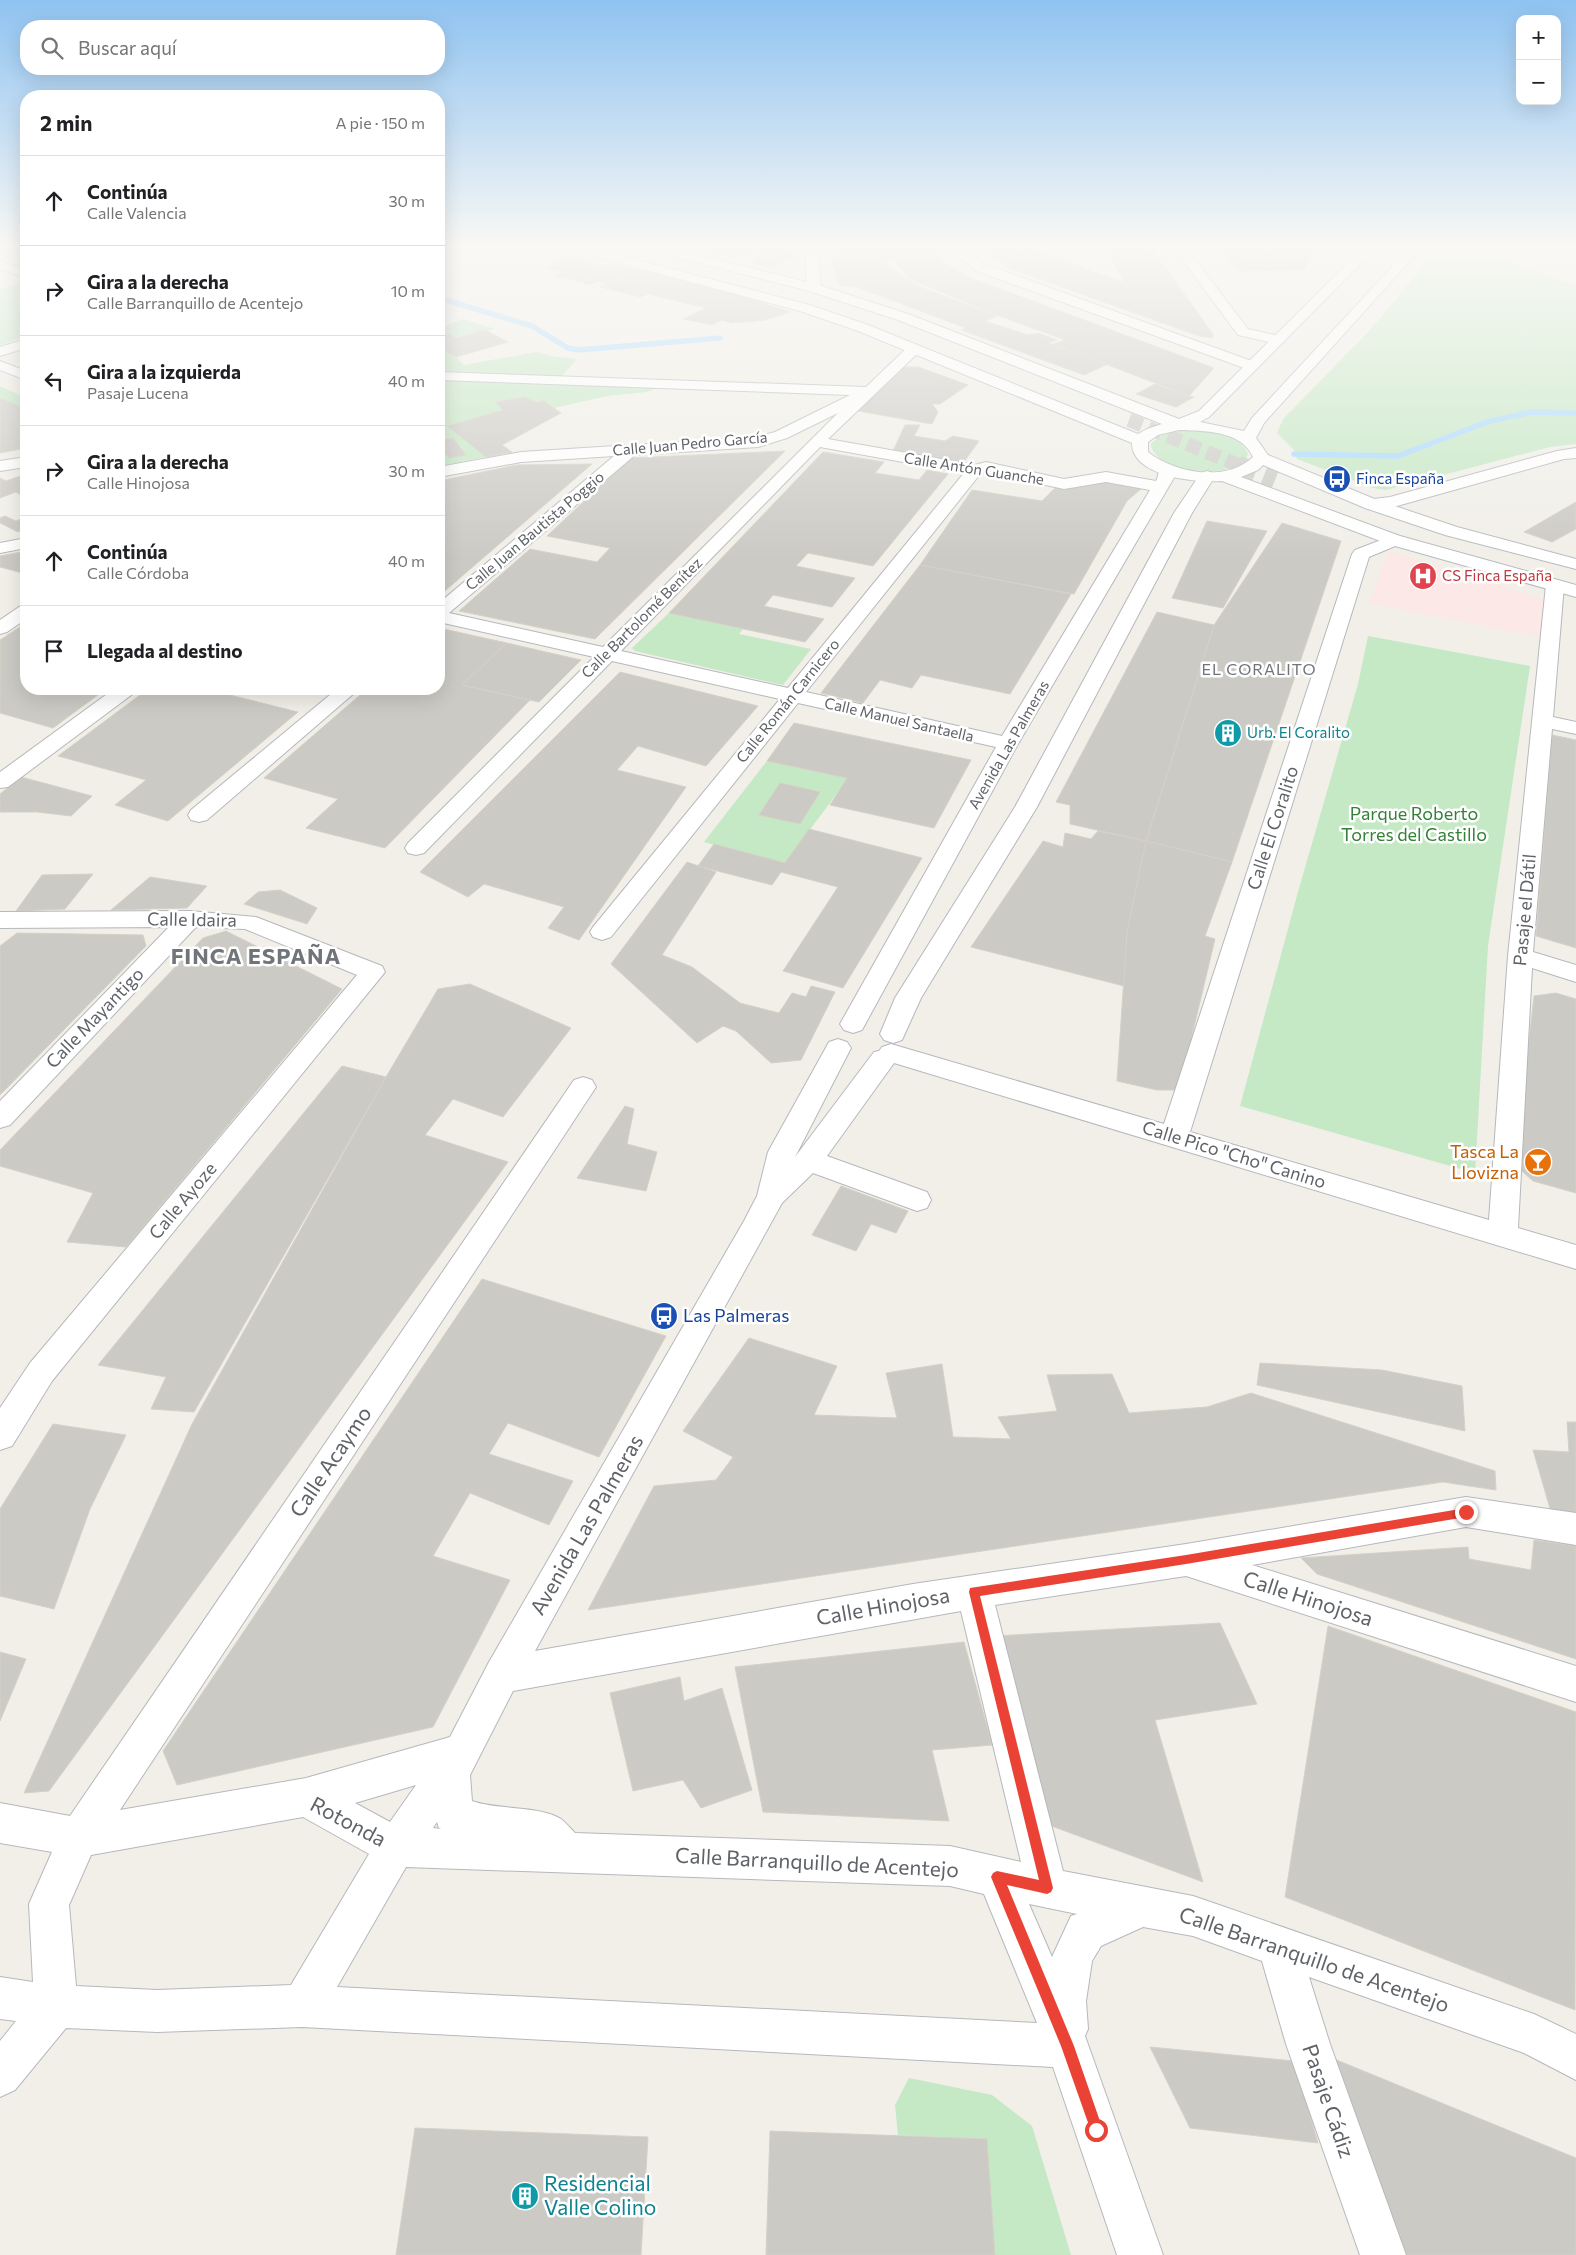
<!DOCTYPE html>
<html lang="es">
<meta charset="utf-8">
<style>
:root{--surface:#fff;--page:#f6f6f6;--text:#202124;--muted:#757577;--line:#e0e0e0}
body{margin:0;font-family:Commissioner,sans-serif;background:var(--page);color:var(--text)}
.controls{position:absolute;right:15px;top:15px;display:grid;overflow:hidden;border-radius:10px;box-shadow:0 5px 20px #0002}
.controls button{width:45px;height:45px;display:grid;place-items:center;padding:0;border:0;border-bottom:1px solid var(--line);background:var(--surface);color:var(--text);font:25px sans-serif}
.stop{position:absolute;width:15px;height:15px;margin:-11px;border:4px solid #ea4335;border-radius:50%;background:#fff}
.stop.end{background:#ea4335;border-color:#fff;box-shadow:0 1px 5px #0008}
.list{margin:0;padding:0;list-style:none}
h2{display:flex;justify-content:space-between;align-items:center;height:65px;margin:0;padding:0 20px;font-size:21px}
h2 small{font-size:16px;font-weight:400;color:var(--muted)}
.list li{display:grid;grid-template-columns:32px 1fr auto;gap:15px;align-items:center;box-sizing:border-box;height:90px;padding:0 20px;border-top:1px solid var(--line)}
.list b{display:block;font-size:19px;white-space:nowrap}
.list p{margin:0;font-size:16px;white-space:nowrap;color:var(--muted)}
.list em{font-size:16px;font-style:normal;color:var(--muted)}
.icon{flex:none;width:28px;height:28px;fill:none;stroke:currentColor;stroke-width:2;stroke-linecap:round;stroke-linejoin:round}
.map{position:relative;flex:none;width:1576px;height:2255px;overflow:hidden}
.search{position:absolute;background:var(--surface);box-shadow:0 5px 20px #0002;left:20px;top:20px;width:425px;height:55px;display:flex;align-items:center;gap:12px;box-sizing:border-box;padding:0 18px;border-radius:20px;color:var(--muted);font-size:19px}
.panel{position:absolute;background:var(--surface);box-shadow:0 5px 20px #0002;left:20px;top:90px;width:425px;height:605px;border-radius:20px}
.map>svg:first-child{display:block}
</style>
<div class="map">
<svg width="1576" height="2255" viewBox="0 0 1576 2255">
<rect width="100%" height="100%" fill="#f1efe8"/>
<!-- medical -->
<path fill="#fce8e6" d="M1388,551L1546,600L1541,637L1370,603Z"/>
<!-- green -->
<g fill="#c5e8c5">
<path d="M1441,244H1468L1524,268L1576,286V444L1550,447L1386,490L1373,488L1297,459L1294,450L1277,433L1283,419L1371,329Z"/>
<path d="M22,282L26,284V336L0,345V289Z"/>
<path d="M463,319L495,329L456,338L448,334L439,337V328Z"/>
<path d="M439,348L456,357L464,365L537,352L551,356L577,359L561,377L439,371Z"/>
<path d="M439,379L659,387L647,392L607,396L554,408L543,400L538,403L525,397L496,402L503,410L448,426L486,457L439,466V457L463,452L453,438L439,440Z"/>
<path d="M0,386L26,398V409L0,398Z"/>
<path d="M1195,430C1214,432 1240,434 1248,454C1240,482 1153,474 1151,444C1163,431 1179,431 1195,430Z"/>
<path d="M669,613L743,629L739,634L811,649L783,685L635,651L632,648Z"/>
<path d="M1368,636L1530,666L1488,946L1475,1173L1240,1106L1298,892L1358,684Z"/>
<path d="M767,761L847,778C828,808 805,834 785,863L704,842Z"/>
<path d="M909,2078L992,2095L1032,2126L1071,2255H995L987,2139L898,2135L895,2105Z"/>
</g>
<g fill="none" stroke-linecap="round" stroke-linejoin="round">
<!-- stream -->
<g stroke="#aadaff" stroke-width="5.5">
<path d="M439,298L532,326L568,348L578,350L720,338"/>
<path d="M1294,454L1398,456L1487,422L1531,412L1576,413"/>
</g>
</g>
<!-- building -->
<g fill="#cccac5" stroke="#d6d1c6" fill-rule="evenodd">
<path d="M0,244H26V247L7,252L15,255L1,259Z"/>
<path d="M711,244L729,245L743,244L742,247H760L759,244H797V246L784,247L783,252L744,253L733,258L696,250Z"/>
<path d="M839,244H932L943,262L968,277L1214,368L1189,396L1053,344L1065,340L991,313L910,279L892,259L838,260Z"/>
<path d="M984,244H1148L1213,334V338L1199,336L1011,269L992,257ZM1038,246L1105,247L1125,283L1049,256L1042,253Z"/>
<path d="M1216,244H1319L1305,270L1238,271Z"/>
<path d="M771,252H783L796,253L795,257L772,268L750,262Z"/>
<path d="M572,256L596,262L587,265H615L581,282L555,276L563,272L546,268Z"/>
<path d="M884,259L891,269L921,287L997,316L985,321L1028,335L1039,333L1057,340L1048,343L1108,364L1084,375L961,330L966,328L854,286H843L838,283L831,260Z"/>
<path d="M615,265L637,270L609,284L598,281L590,285L581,282Z"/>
<path d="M637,270L728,292L790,312L765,320L732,323L722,320L712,325L683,319L706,308L648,294L640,297L600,287Z"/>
<path d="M485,330L508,342L456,357L439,348V337L448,334L456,338Z"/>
<path d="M904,367H918L968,385L940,404H932L938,412L932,424L858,411Z"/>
<path d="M1155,384L1189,396L1194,397L1176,407L1136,394Z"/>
<path d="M525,397L538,403L543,400L561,413L502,445L512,452L486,457L447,426L503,410L495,402Z"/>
<path d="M0,398L26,409V448L0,453Z"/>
<path d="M905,425H920L914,436L945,441L953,436L979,441L963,463L893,451Z"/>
<path d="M453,438L466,455L449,458L447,455L439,457V440Z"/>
<path d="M785,451L595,639L459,611L530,549L597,562L610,548L547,536L630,458Z"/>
<path d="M823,452L884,462L875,473L919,480L927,470L948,474L873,566L808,553L796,566L855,578L832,607L773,595L764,606L824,619L805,642L669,613Z"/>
<path d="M592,464L439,596V481L516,465Z"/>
<path d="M26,474V498L16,492L0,498V478L6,481Z"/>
<path d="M1101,481L1141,489L1127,501L1074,594L920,565L972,490L1042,501L1055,488Z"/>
<path d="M1576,502V529L1552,542L1524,532Z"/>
<path d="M5,516L16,521L26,517V528L18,532L0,523V518Z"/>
<path d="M1207,521L1267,531L1223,608L1172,598Z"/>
<path d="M1282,523L1341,541L1232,862L1146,841L1214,625Z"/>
<path d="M26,551V574L0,567V556Z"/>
<path d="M920,565L1071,594L1010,694L921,675L912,688L880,680L863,703L821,693Z"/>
<path d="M1157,612L1214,625L1146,841L1070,824V805L1056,802Z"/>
<path d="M26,623V689H106L53,728L0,713V640Z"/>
<path d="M439,628L507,643L462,685L530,700L385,848L306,828L338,799L264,778L367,689H439Z"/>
<path d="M507,643L581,660L539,702L462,685Z"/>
<path d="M620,672L758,706L706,766L638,746L617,770L686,787L579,940L548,928L564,907L484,884L468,897L420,872Z"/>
<path d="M148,689H232L226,694L298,712L168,821L115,805L146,780L58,756Z"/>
<path d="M794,723L971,760L934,828L830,805L847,778L767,761Z"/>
<path d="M1552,735L1576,740V948L1536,936Z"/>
<path d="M21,777L92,796L71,816L37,812H0V794Z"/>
<path d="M780,783L820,792L800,824L759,815Z"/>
<path d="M809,829L922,858L843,988L783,971L838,887L781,872L772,885L698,866L714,844L785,863Z"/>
<path d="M1098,831L1146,841L1127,932L1124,986L971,947L1043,841L1063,847L1065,833L1091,839Z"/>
<path d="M1146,841L1232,862L1205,936L1215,939L1179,1090H1157L1117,1081L1127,932Z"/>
<path d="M687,862L716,872L662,955L692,967L740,1003L779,1013L792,993L806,997L811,986L835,992L801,1060L771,1063L736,1031L723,1026L697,1043L611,964Z"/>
<path d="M93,874L65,909L16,911L42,875Z"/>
<path d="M150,877L207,886L187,908L111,910Z"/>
<path d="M280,890L317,908L307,924L244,904L258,892Z"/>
<path d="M226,931L342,989L126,1247L67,1242L93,1193L0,1166V1150L203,938Z"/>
<path d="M17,933L143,935L146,946L0,1095V946Z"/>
<path d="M470,984L571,1028L503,1117L453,1099L425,1135L508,1162L49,1791L24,1793L192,1424L386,1077L438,989Z"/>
<path d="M1556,993L1576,999V1193L1533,1181L1515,1165L1534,996Z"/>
<path d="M342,1066L386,1077L194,1412L151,1409L166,1377L98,1365Z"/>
<path d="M625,1106L634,1109L627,1144L657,1152L646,1191L577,1178Z"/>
<path d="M841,1186L908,1211L896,1233L871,1224L856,1251L812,1235Z"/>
<path d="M482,1279L666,1336L599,1457L508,1423L489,1454L573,1481L549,1525L470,1493L433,1556L510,1580L433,1727L177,1785L163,1751Z"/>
<path d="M749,1338L837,1366L814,1415L897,1418L886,1373L942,1364L953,1437L1011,1439L998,1417L1057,1411L1047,1375L1112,1374L1129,1413L1207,1407L1251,1393L1495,1471L1496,1490L1443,1482L588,1610L654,1486L716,1480L733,1457L683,1431Z"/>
<path d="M1260,1363L1382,1370L1462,1386L1465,1431L1257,1385Z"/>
<path d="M1567,1422H1576V1515L1551,1512L1533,1450L1569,1452Z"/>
<path d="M53,1424L126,1435L90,1509L54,1609L0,1596V1509Z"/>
<path d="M1534,1540L1576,1546V1659L1317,1574L1301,1558L1468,1547L1469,1559L1531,1570Z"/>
<path d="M1220,1623L1257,1704L1155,1720L1203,1882L1038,1821L996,1636Z"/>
<path d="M1328,1626L1576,1712L1575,2010L1285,1897Z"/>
<path d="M964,1642L992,1745L932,1750L949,1821L763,1812L735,1667Z"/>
<path d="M0,1652L26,1659L0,1721Z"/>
<path d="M680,1677L684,1701L722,1688L752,1790L701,1808L683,1780L633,1791L610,1693Z"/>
<path d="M1150,2047L1294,2061L1318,2143L1190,2128Z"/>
<path d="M1322,2054L1576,2158V2255H1396Z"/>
<path d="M415,2128L648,2137L641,2255H396Z"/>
<path d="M770,2131L987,2139L995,2255H766Z"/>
</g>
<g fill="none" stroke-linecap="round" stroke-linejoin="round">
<!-- secondary-tunnel-far1 -->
<path stroke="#ccccc8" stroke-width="14" stroke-dasharray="14 7" stroke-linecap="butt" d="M1129,420L1241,466"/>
<!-- secondary-tunnel -->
<path stroke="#ccccc8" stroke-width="19" stroke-dasharray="19 9" stroke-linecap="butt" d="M1238,465L1275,480"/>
<!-- street casing -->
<g stroke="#b5b8bc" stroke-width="2">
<g id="street">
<path d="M805,244H817L821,288L814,292L807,288Z"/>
<path d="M954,244H966L971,254L987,265L1257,363L1259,366L1257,369H1247L977,271L961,259Z"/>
<path d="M1171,244H1183L1248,329L1283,337L1285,340L1283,343L1278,344L1238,335Z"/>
<path d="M0,261L26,270V278L0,269Z"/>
<path d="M26,339V348L0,356V347Z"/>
<path d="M914,345L919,346L921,349L919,352L828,439L975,465L986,462L1064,479L1106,472L1156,481C1159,476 1158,470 1161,466H1173L1175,476L1018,744L862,1030L853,1033L844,1030L840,1024L996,747L798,703L611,937L602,940L593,937L590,932L593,927L780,699L612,661L424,853L416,855L408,853L405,848L408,843L594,657L439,622V603L614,456L521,462L439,477V467L521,452L757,437L775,432L850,395L439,380V372L866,387L909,346ZM838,413L603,647L449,613L635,455L758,447L787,438ZM820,447L964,473L788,688L621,651ZM986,472L1064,489L1106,482L1150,490L1002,736L806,692L981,473Z"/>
<path d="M0,361L26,371V380L0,370Z"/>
<path d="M1576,448V458L1564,459L1397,506L1371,509L1365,508L1363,504L1365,500L1390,497L1557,451Z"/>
<path d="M26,457V467L0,471V461Z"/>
<path d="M1207,471L1213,473L1215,476L1192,513L1037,807L921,998L902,1040L893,1043L884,1040L880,1034L895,998L1015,807L1174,513L1201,473Z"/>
<path d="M1394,535L1400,536L1403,540L1400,544L1369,557L1190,1132L1489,1220L1508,956L1546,585L1549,581L1555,580L1561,581L1564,585L1553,717L1576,722V734L1552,729L1533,952L1576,965V982L1532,968L1518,1228L1576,1245V1269L894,1063L827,1156L927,1192L931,1200L927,1208L917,1211L813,1173L782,1203L535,1651L913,1584L1186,1544L1466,1497L1576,1513V1545L1466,1527L1252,1565L1576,1666V1702L1186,1576L995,1605L1063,1871L1193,1896L1534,2014L1576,2034V2080L1524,2053L1309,1977L1330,2044L1406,2255H1360L1286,2044L1262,1961L1193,1936L1143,1927L1101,1946L1092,1961L1086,2001L1088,2029L1085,2036L1163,2255H1117L1053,2067L302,2027L157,2032L66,2028L15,2090L0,2097V2041L16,2021L0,2019V1977L33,1982L29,1904L52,1852L0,1843V1803L70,1816L574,1080L583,1077L592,1080L596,1087L120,1810L306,1778L450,1737L489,1662L744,1221L757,1196L768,1152L829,1042L838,1039L847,1042L851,1048L795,1157L874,1052L879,1051L882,1047L891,1044L1164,1124L1352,554L1355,550ZM961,1611L1021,1862L950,1846L575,1833C571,1829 566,1823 561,1819C542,1806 497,1810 472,1801L470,1775L513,1691ZM416,1785L390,1822L355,1803ZM303,1817L369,1854L291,1985L157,1990L76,1986L69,1905L91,1855ZM437,1822L439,1828L441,1829L433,1828ZM406,1867L950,1886L984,1894L1037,2023L337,1987ZM1029,1904L1077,1914L1071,1916L1052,1957Z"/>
<path d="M26,538V548L0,553V543Z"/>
<path d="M26,605V619L7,632L0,634V620L19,607Z"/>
<path d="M114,689H137L134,693L8,787L0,788V772Z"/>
<path d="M337,689H359L207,820L199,822L191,820L188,815L191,810Z"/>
<path d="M190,911L256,917L382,966L385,972L52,1381L12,1446L0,1450V1408L30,1363L357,975L245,929L196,927L10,1125L0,1128V1101L169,927L0,928V912Z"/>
</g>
</g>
<!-- secondary casing -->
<g stroke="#b6babf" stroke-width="2">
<path id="secondary" d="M557,244H576L810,305L868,325L1138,434L1147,429L1162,424L898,320L809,291L667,255L665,252L671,248L819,285L908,314L1179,419L1199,411L1367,244H1380L1209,417L1200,422L1244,431L1252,418L1413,244H1425L1264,423L1256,438L1268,455L1377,500L1457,527L1576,559V569L1445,535L1365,508L1263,465L1258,470L1241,477L1400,536L1576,585V597L1388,544L1222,481C1197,483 1132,477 1132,443L858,331L800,311L559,247ZM1179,430C1204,431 1241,430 1253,457C1226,483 1174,473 1148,452V442L1158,435Z"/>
</g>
<!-- street -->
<use href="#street" fill="#fff" fill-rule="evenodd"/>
<!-- secondary -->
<use href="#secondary" fill="#fff" fill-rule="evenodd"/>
</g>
<!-- sky -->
<linearGradient id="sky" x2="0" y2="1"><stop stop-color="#8fc3f1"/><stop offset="0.44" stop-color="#f9f8f5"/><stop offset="1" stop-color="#f9f8f5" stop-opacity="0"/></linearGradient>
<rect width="1576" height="559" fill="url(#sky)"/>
<!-- route -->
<path fill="#ea4335" d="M1466,1508L1471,1512L1466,1517L1186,1564L980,1596L1053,1888L1051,1892L1047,1894L1007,1885L1074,2046L1103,2130L1101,2134L1096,2136L1092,2134L1061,2046L991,1877L993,1873L997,1871L1039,1880L969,1592L970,1588L1186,1555Z"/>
<!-- icons -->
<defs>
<g id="bus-disc" transform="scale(1.4375)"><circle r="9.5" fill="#1a4fb4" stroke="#fff"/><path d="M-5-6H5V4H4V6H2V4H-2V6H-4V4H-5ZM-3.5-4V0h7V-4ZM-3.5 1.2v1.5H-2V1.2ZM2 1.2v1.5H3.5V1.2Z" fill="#fff"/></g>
<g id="hospital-disc" transform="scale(1.4375)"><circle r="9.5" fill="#e0444e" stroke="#fff"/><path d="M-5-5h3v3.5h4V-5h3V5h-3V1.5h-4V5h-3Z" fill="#fff"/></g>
<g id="building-disc" transform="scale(1.4375)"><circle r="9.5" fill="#0f9aa8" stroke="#fff"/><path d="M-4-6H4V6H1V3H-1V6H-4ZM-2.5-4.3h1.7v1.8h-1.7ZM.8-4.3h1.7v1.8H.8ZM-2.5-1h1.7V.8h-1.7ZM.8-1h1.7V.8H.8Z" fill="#fff"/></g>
<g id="bar-disc" transform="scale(1.4375)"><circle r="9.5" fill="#e8710a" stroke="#fff"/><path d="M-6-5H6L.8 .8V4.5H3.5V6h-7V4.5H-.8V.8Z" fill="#fff"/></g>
</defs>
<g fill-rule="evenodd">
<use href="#bus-disc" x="1337" y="479"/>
<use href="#hospital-disc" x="1423" y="576"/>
<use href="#building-disc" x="1228" y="733"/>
<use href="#bar-disc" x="1538" y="1162"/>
<use href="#bus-disc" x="664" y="1316"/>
<use href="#building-disc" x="525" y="2196"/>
</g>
<g text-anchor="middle" stroke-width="5" stroke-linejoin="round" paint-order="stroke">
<!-- far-street labels -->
<g font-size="15" fill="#5f6368" stroke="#fff">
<text transform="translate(690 444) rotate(-5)" y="5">Calle Juan Pedro García</text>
<text transform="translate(974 469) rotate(9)" y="5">Calle Antón Guanche</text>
<text transform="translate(535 531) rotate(-40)" y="5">Calle Juan Bautista Poggio</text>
<text transform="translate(642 618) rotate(-45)" y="5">Calle Bartolomé Benítez</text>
<text transform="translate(788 701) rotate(-51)" y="5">Calle Román Carnicero</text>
<text transform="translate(899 720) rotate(13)" y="5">Calle Manuel Santaella</text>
<text transform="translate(1009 745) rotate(-60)" y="5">Avenida Las Palmeras</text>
</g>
<!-- far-transit labels -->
<g font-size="15" fill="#164399" stroke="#fff" text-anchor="start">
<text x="1356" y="484">Finca España</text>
</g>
<!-- far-health labels -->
<g font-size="15" fill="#be3a42" stroke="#fff" text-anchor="start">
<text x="1442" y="581">CS Finca España</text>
</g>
<!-- far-culture labels -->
<g font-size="15" fill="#0d838f" stroke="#fff" text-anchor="start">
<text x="1247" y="738">Urb. El Coralito</text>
</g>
<!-- far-neighbourhood labels -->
<g font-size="16" letter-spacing="1" fill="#70757a" stroke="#fff">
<text x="1259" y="675">EL CORALITO</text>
</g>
<!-- park labels -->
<g font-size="18" fill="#348238" stroke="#fff">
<text x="1414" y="820">Parque Roberto<tspan x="1414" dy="21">Torres del Castillo</tspan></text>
</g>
<!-- street labels -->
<g font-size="18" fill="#5f6368" stroke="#fff">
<text transform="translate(1273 828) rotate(-72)" y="6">Calle El Coralito</text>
<text transform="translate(1525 910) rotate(-85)" y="6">Pasaje el Dátil</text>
<text transform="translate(192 920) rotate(1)" y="6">Calle Idaira</text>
<text transform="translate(95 1018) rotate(-46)" y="6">Calle Mayantigo</text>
<text transform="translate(1234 1155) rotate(17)" y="6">Calle Pico "Cho" Canino</text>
<text transform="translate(183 1201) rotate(-50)" y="6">Calle Ayoze</text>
</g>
<!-- food labels -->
<g font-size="18" fill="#c56008" stroke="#fff" text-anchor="end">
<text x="1519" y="1158">Tasca La<tspan x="1519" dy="21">Llovizna</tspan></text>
</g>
<!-- transit labels -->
<g font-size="18" fill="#164399" stroke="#fff" text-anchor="start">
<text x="683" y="1322">Las Palmeras</text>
</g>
<!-- near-street labels -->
<g font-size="21" fill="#5f6368" stroke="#fff">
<text transform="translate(331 1462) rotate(-56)" y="7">Calle Acaymo</text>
<text transform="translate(587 1525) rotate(-60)" y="7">Avenida Las Palmeras</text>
<text transform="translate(1308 1599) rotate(18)" y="7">Calle Hinojosa</text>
<text transform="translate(883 1607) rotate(-10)" y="7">Calle Hinojosa</text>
<text transform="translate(348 1822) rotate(28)" y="7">Rotonda</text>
<text transform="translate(817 1863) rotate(3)" y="7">Calle Barranquillo de Acentejo</text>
<text transform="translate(1314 1960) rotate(19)" y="7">Calle Barranquillo de Acentejo</text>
<text transform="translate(1328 2101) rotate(71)" y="7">Pasaje Cádiz</text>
</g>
<!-- near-culture labels -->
<g font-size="21" fill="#0d838f" stroke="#fff" text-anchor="start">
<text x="544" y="2191">Residencial<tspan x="544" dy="24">Valle Colino</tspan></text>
</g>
<!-- district labels -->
<g font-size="22" font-weight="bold" letter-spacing="1" fill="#70757a" stroke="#fff">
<text x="256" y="964">FINCA ESPAÑA</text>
</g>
</g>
</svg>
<div class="controls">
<button>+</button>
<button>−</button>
</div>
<div class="stop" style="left:1096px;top:2130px"></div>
<div class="stop end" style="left:1466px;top:1512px"></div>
<div class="search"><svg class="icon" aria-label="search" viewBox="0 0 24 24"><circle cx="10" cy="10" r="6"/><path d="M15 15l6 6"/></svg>Buscar aquí</div>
<section class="panel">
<h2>2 min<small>A pie · 150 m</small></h2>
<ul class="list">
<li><svg class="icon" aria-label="ahead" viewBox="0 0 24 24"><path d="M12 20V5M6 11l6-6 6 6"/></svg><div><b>Continúa</b><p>Calle Valencia</p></div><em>30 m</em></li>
<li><svg class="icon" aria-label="right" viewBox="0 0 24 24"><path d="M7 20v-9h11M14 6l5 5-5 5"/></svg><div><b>Gira a la derecha</b><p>Calle Barranquillo de Acentejo</p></div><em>10 m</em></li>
<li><svg class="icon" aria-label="left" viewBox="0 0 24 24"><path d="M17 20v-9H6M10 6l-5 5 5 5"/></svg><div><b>Gira a la izquierda</b><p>Pasaje Lucena</p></div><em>40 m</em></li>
<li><svg class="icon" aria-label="right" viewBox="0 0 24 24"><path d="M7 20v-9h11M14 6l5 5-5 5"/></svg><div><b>Gira a la derecha</b><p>Calle Hinojosa</p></div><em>30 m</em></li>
<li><svg class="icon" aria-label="ahead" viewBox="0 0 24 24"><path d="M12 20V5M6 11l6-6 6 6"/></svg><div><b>Continúa</b><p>Calle Córdoba</p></div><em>40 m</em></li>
<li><svg class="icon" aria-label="arrive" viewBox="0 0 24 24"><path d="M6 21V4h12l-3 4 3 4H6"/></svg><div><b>Llegada al destino</b></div></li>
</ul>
</section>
</div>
